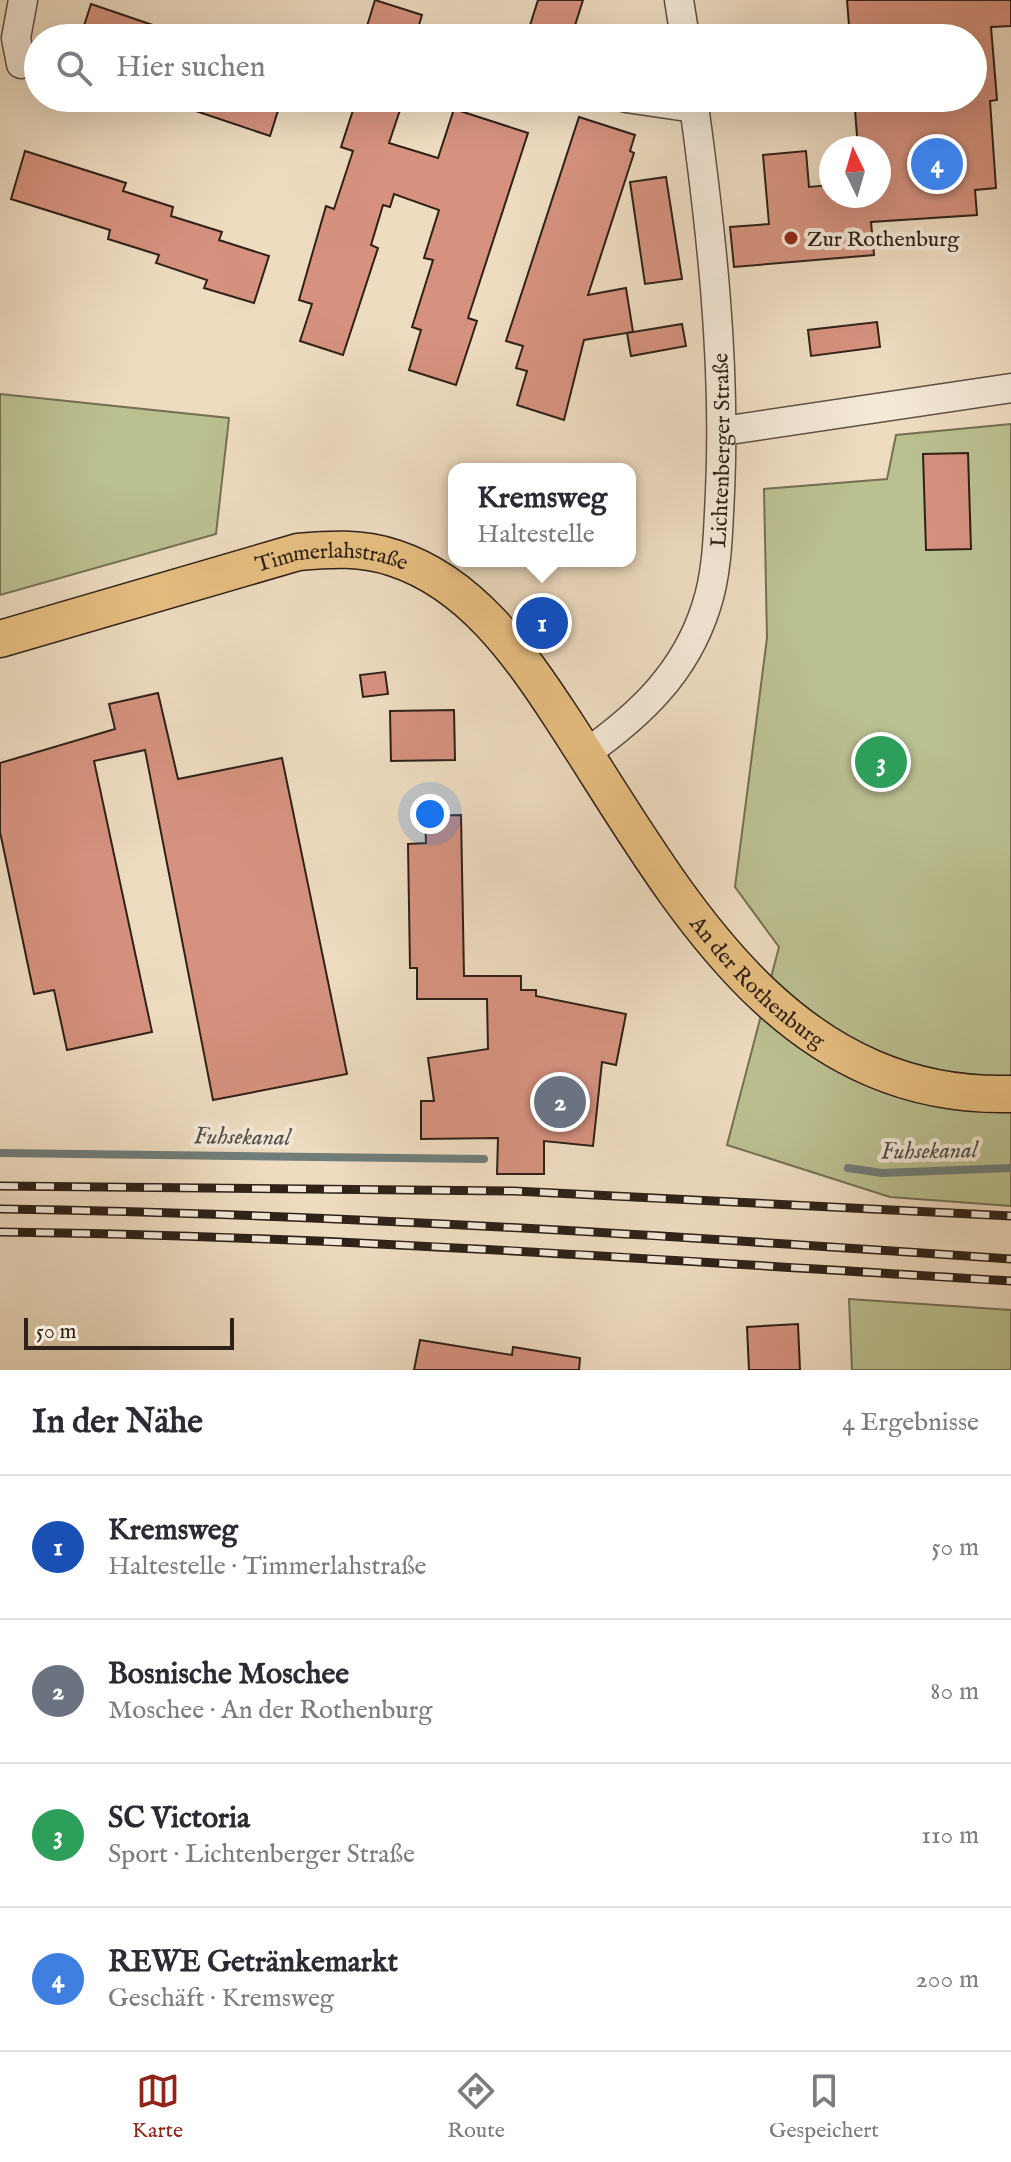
<!DOCTYPE html>
<html lang="de">
<meta charset="utf-8">
<style>
:root{--surface:#fff;--page:#f7f7f7;--text:#2b2b33;--muted:#7c7c81;--line:#e1e1e2;--accent:#8f2418}
body{margin:0;font-family:"IM FELL English",serif;background:var(--page);color:var(--text)}
.compass{position:absolute;left:819px;top:136px;width:72px;height:72px;border-radius:50%;background:var(--surface);box-shadow:0 8px 32px #0002;rotate:355deg}
.scale{position:absolute;left:24px;bottom:20px;width:210px;box-sizing:border-box;padding-left:8px;border:4px solid #2f2118;border-top:0;font-size:22px;line-height:28px;white-space:nowrap;color:#2f2118;-webkit-text-stroke:6px #f4e8d7;paint-order:stroke}
.you{position:absolute;left:430px;top:814px;width:28px;height:28px;margin:-20px;border:6px solid #fff;border-radius:50%;background:#1a73e8;box-shadow:0 0 0 12px #1a73e833}
.badge{display:grid;place-items:center;width:52px;height:52px;border-radius:50%;background:var(--accent);color:#fff;font-size:26px;font-weight:700}
.pin{position:absolute;translate:-50% -50%;border:4px solid #fff;box-shadow:0 2px 8px #0006}
.popup{position:absolute;left:448px;top:463px;width:188px;height:104px;box-sizing:border-box;display:grid;place-content:center;border-radius:16px;background:var(--surface);filter:drop-shadow(0 2px 6px #0005);font-size:26px;white-space:nowrap;color:var(--muted)}
.popup b{font-size:30px;color:var(--text)}
.popup::after{content:'';position:absolute;left:50%;top:100%;margin-left:-16px;border:16px solid transparent;border-top-color:var(--surface)}
.list{margin:0;padding:0;list-style:none}
h2{display:flex;justify-content:space-between;align-items:center;height:104px;margin:0;padding:0 32px;font-size:34px}
h2 small{font-size:26px;font-weight:400;color:var(--muted)}
.list li{display:grid;grid-template-columns:52px 1fr auto;gap:24px;align-items:center;box-sizing:border-box;height:144px;padding:0 32px;border-top:2px solid var(--line)}
.list b{display:block;font-size:30px;white-space:nowrap}
.list p{margin:0;font-size:26px;white-space:nowrap;color:var(--muted)}
.list em{font-size:26px;font-style:normal;color:var(--muted)}
.icon{flex:none;width:44px;height:44px;fill:none;stroke:currentColor;stroke-width:2;stroke-linecap:round;stroke-linejoin:round}
.map{position:relative;flex:none;width:1011px;height:1370px;overflow:hidden}
.search{position:absolute;background:var(--surface);box-shadow:0 8px 32px #0002;left:24px;right:24px;top:24px;height:88px;display:flex;align-items:center;gap:20px;box-sizing:border-box;padding:0 28px;border-radius:44px;color:var(--muted);font-size:30px}
.sheet{height:680px;background:var(--surface)}
nav{display:flex;justify-content:space-around;align-items:center;box-sizing:border-box;height:112px;border-top:2px solid var(--line);background:var(--surface);font-size:22px;color:var(--muted)}
nav a{display:grid;justify-items:center;gap:4px}
nav .on{color:var(--accent)}
.map>svg:first-child{display:block}
</style>
<div class="map">
<svg width="1011" height="1370" viewBox="0 0 1011 1370">
<rect width="100%" height="100%" fill="#eedcc1"/>
<filter id="stains"><feTurbulence type="fractalNoise" baseFrequency=".0025" numOctaves="4"/><feColorMatrix values="0 0 0 0 .2 0 0 0 0 .09 0 0 0 0 .02 0 0 0 .5 -.17"/></filter>
<radialGradient id="worn" r=".72"><stop offset=".6" stop-color="#630" stop-opacity="0"/><stop offset="1" stop-color="#630" stop-opacity=".3"/></radialGradient>
<!-- green -->
<g fill="#bbc091" stroke="#757054" stroke-width="2">
<path d="M0,394L229,418L216,534L0,595Z"/>
<path d="M1011,424V1206L890,1197L727,1145L779,947L735,887L767,638L764,489L887,479L896,435Z"/>
<path d="M849,1299L1011,1310V1370H852Z"/>
</g>
<g fill="none" stroke-linecap="round" stroke-linejoin="round">
<!-- stream -->
<g stroke="#707d79" stroke-width="8">
<path d="M0,1153L484,1159"/>
<path d="M848,1168L882,1173L1011,1168"/>
</g>
</g>
<!-- building -->
<g fill="#d6927f" stroke="#2f2118" stroke-width="2">
<path d="M375,0L422,15L415,38H377L379,30L367,26Z"/>
<path d="M538,0H583L571,38H526Z"/>
<path d="M847,0H1011V26L991,27L997,100L990,101L996,188L975,190L977,215L871,222L874,255L734,267L730,227L769,224L763,155L806,151L809,187L831,185V196H879V148H858L854,98H973V38H850Z"/>
<path d="M91,4L179,34L178,38H80Z"/>
<path d="M170,98H282L270,136L169,102Z"/>
<path d="M357,98H404L389,143L438,158L454,109L528,133L468,318L477,321L456,385L409,370L421,330L412,327L433,260L424,258L439,210L394,194L390,207L383,205L371,245L378,248L343,355L300,341L312,304L299,300L326,206L334,209L353,151L341,147Z"/>
<path d="M579,117L635,135L630,151L634,153L588,295L626,288L633,332L584,340L564,420L517,405L527,371L516,368L523,346L506,341Z"/>
<path d="M25,151L126,183L123,191L173,207L171,216L222,232L219,240L269,256L254,303L204,288L207,280L156,263L159,255L108,239L110,230L11,199Z"/>
<path d="M666,177L682,279L645,284L630,182Z"/>
<path d="M877,322L880,347L811,356L808,330Z"/>
<path d="M682,324L686,346L631,356L627,333Z"/>
<path d="M968,453L971,549L926,550L923,454Z"/>
<path d="M385,672L388,694L363,697L360,675Z"/>
<path d="M158,693L178,779L282,758L347,1074L213,1100L145,750L94,761L152,1032L67,1050L54,990L34,994L0,832V763L115,729L109,704Z"/>
<path d="M454,710L455,760L391,761L390,711Z"/>
<path d="M461,815L464,976H521V990H536V996L626,1014L616,1065L602,1062L593,1146L544,1141V1174H497L498,1138L421,1139V1101H434L428,1058L488,1049L487,999H417V968H410L408,844L426,843L425,816Z"/>
<path d="M798,1324L800,1370H749L747,1327Z"/>
<path d="M420,1340L512,1355L513,1347L580,1358L579,1370H414Z"/>
</g>
<g fill="none" stroke-linecap="round" stroke-linejoin="round">
<!-- minor casing -->
<g stroke="#5f5042" stroke-width="31">
<g id="minor">
<path d="M679,0L685,38"/>
<path d="M21,64L16,38L23,0"/>
<path d="M626,98L694,108"/>
<path d="M723,431L1011,388"/>
<path id="s1" d="M585,754C640,715 685,673 706,607C718,571 718,530 720,492C726,360 711,229 693,98"/>
</g>
</g>
<!-- major casing -->
<g stroke="#2f2118" stroke-width="39">
<g id="major">
<path id="s2" d="M0,639L298,552C331,549 362,547 394,558C471,583 520,654 562,718C672,886 777,1100 1011,1094"/>
</g>
</g>
<!-- minor -->
<use href="#minor" stroke="#f4e8d7" stroke-width="28"/>
<!-- major -->
<use href="#major" stroke="#e7be80" stroke-width="36"/>
<!-- rail casing -->
<g stroke="#2f2118" stroke-width="9">
<g id="rail">
<path d="M0,1186L514,1191L1011,1216"/>
<path d="M0,1209C338,1214 674,1236 1011,1259"/>
<path d="M0,1232C338,1236 674,1261 1011,1281"/>
</g>
</g>
<!-- rail -->
<use href="#rail" stroke="#f4e8d7" stroke-width="6" stroke-dasharray="18" stroke-linecap="butt"/>
</g>
<!-- markers -->
<circle fill="#8f2418" stroke="#f4e8d7" stroke-width="3" cx="791" cy="238" r="8"/>
<g text-anchor="middle" stroke-width="8" stroke-linejoin="round" paint-order="stroke">
<!-- poi labels -->
<g font-size="22" fill="#2f2118" stroke="#f4e8d7" text-anchor="start">
<text x="807" y="246">Zur Rothenburg</text>
</g>
<!-- street labels -->
<g font-size="22" fill="#2f2118" stroke="#f4e8d7">
<text dy="8" stroke="none"><textPath href="#s1" startOffset="352">Lichtenberger Straße</textPath></text>
<text dy="8" stroke="none"><textPath href="#s2" startOffset="344">Timmerlahstraße</textPath></text>
<text dy="8" stroke="none"><textPath href="#s2" startOffset="974">An der Rothenburg</textPath></text>
</g>
<!-- water labels -->
<g font-size="24" font-style="italic" fill="#504f49" stroke="#f4e8d7">
<text transform="translate(242 1136) rotate(1)" y="8">Fuhsekanal</text>
<text transform="translate(929 1150) rotate(-1)" y="8">Fuhsekanal</text>
</g>
</g>
<rect width="100%" height="100%" filter="url(#stains)"/>
<rect width="100%" height="100%" fill="url(#worn)"/>
</svg>
<svg class="compass" viewBox="-18 -18 36 36"><path d="M0-13l5 13h-10z" fill="#e53935"/><path d="M0 13l5-13h-10z" fill="#7c7c81"/></svg>
<div class="scale">50 m</div>
<div class="you"></div>
<div class="pin badge" style="left:542px;top:623px;background:#1a4fb4">1</div>
<div class="popup"><b>Kremsweg</b>Haltestelle</div>
<div class="pin badge" style="left:560px;top:1102px;background:#6b7280">2</div>
<div class="pin badge" style="left:881px;top:762px;background:#2e9e5b">3</div>
<div class="pin badge" style="left:937px;top:164px;background:#3f7fe0">4</div>
<div class="search"><svg class="icon" aria-label="search" viewBox="0 0 24 24"><circle cx="10" cy="10" r="6"/><path d="M15 15l6 6"/></svg>Hier suchen</div>
</div>
<section class="sheet">
<h2>In der Nähe<small>4 Ergebnisse</small></h2>
<ul class="list">
<li><span class="badge" style="background:#1a4fb4">1</span><div><b>Kremsweg</b><p>Haltestelle · Timmerlahstraße</p></div><em>50 m</em></li>
<li><span class="badge" style="background:#6b7280">2</span><div><b>Bosnische Moschee</b><p>Moschee · An der Rothenburg</p></div><em>80 m</em></li>
<li><span class="badge" style="background:#2e9e5b">3</span><div><b>SC Victoria</b><p>Sport · Lichtenberger Straße</p></div><em>110 m</em></li>
<li><span class="badge" style="background:#3f7fe0">4</span><div><b>REWE Getränkemarkt</b><p>Geschäft · Kremsweg</p></div><em>200 m</em></li>
</ul>
</section>
<nav>
<a class="on"><svg class="icon" aria-label="map" viewBox="0 0 24 24"><path d="M3 6l6-2 6 2 6-2v14l-6 2-6-2-6 2zM9 4v14M15 6v14"/></svg>Karte</a>
<a><svg class="icon" aria-label="directions" viewBox="0 0 24 24"><path d="M12 3l9 9-9 9-9-9zM9 14v-3h6M13 9l2 2-2 2"/></svg>Route</a>
<a><svg class="icon" aria-label="saved" viewBox="0 0 24 24"><path d="M7 4h10v16l-5-4-5 4z"/></svg>Gespeichert</a>
</nav>
